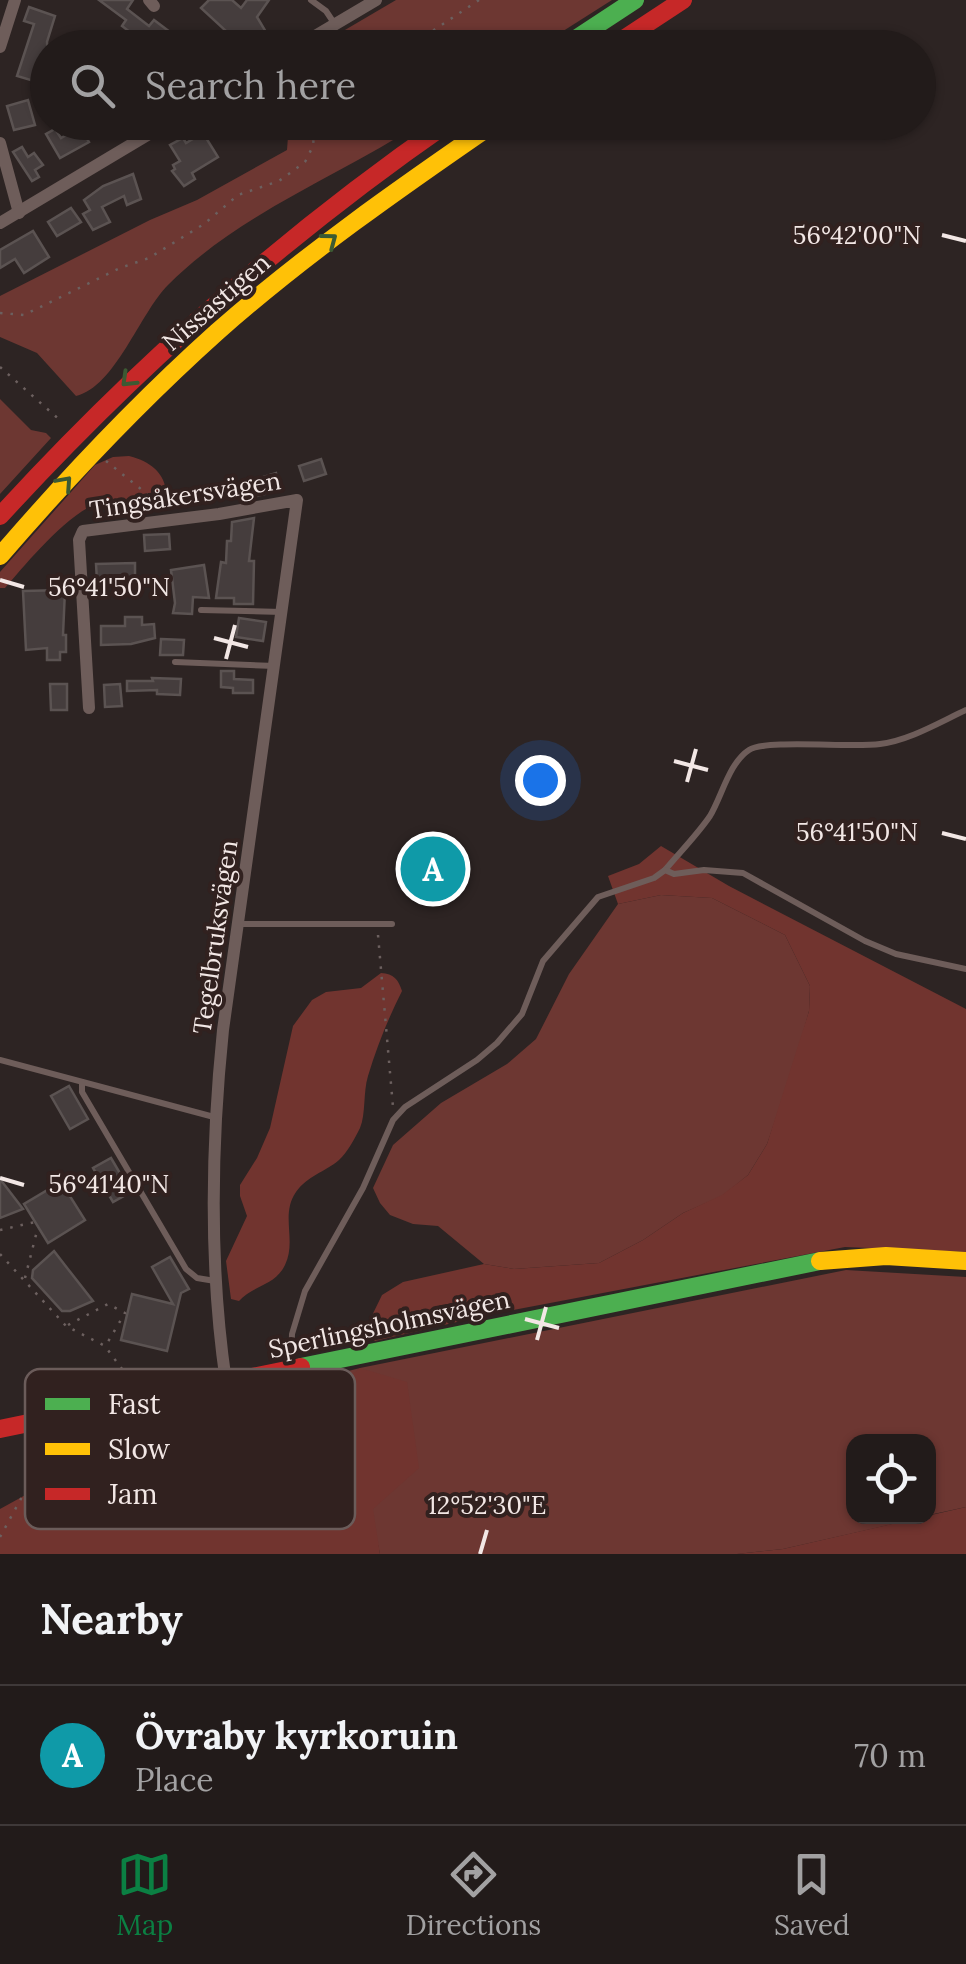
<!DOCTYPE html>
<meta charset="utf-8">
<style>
:root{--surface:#221b1a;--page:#2a2423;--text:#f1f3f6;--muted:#a2a1a2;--line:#3f3939;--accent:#0b8043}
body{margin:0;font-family:Lora,serif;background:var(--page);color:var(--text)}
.controls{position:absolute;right:30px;bottom:30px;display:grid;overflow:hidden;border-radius:20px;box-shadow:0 2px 8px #0004}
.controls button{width:90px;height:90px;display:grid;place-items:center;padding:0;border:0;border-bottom:2px solid var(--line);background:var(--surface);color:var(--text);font:50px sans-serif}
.you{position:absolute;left:540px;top:780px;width:35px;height:35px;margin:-25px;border:8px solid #fff;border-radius:50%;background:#1a73e8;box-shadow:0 0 0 15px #1a73e833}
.badge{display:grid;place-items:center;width:65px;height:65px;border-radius:50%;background:var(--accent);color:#fff;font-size:32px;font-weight:700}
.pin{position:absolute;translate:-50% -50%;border:5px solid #fff;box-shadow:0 2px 10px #0006}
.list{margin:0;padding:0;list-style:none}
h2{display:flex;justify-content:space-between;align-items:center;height:130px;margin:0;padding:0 40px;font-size:42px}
h2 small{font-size:32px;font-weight:400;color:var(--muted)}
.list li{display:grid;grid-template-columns:65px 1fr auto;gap:30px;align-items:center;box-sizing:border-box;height:140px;padding:0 40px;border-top:2px solid var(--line)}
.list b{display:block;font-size:38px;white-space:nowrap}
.list p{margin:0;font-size:32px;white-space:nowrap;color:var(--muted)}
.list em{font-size:32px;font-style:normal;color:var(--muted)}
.icon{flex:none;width:55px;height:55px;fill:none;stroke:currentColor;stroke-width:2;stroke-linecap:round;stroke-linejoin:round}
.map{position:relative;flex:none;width:966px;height:1554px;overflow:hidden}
.search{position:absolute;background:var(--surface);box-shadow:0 2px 8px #0004;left:30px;right:30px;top:30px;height:110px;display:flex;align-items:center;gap:25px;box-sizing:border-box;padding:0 35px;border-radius:55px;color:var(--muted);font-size:38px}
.sheet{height:270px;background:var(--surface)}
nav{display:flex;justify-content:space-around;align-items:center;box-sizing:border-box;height:140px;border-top:2px solid var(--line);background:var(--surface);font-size:28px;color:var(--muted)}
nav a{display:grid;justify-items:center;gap:5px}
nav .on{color:var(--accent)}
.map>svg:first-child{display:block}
</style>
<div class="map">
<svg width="966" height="1554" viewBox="0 0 966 1554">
<rect width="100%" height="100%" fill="#2d2423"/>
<!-- green -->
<g fill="#6d3732">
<path d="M396,0H612L538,47H316Z"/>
<path d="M289,123H421C337,177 240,213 168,285C140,313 115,387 76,396L37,353L0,337V296L150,220L197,200L287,150Z"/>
<path d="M0,399L31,430L46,433L51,438L0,494Z"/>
<path d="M661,895L712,898L785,935L810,986L809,1011L794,1065L767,1144L748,1175L722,1196L683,1213L643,1240L599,1263L514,1269L484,1264L438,1226L413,1224L390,1215L380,1203L373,1188L393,1145L441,1103L507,1064L536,1039L569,974L618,904Z"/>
<path d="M846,1270L966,1277V1507L929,1515L928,1442H854V1516L924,1517L783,1549L737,1554H380L343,1382L338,1413L295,1423L270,1417L266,1392L360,1368Z"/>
</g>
<!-- forest -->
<g fill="#71342f">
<path d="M129,456C150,461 167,474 166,496L158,508C140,511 129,500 113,500C78,499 27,563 5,588H0V572L95,465L113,457Z"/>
<path d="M661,846L729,886L966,1009V1252L845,1247L487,1315L375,1341L364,1332L382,1295L403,1282L484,1264L514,1269L599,1263L643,1240L683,1213L722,1195L748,1175L767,1144L809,1011L810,986L785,935L712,898L661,895L618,904L608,876L639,864Z"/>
<path d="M381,973C394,974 398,979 402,991C388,1019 377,1046 368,1076C363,1092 366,1114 360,1128C355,1138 347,1153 339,1160C325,1172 307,1176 296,1192C280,1215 297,1240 285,1265C275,1286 253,1285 239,1301L231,1299L226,1261L247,1216L240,1196V1185L257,1158L270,1128L293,1026L312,1000L326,992L361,988Z"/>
<path d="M360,1368L407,1382L419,1468L373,1509L380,1554H0V1509L29,1493L55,1453L114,1423L266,1392L270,1417L295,1423L337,1413L343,1382Z"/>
<path d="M966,1507V1554H737L783,1549Z"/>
</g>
<!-- building -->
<g fill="#453d3d" stroke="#5b5352" stroke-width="2.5">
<path d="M99,0H133L127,9L149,26L154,20L174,35L165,48L143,33L139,39L122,26L126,20Z"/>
<path d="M209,0H232L241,8L247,0H269L257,17L269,37L251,48H210L225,30L201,8Z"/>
<path d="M29,7L55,16L47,42L48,61L41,59L34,81L17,76L34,24L24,21Z"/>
<path d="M28,100L35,125L14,130L7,106Z"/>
<path d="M80,127L89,142L60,158L46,134L55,129L61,138Z"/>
<path d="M203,133L218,157L192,173L195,179L184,186L172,171L175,169L173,165L180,161L170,145L183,138L186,143Z"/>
<path d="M22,147L28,157L34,153L43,165L35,170L39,177L32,181L13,152Z"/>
<path d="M133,174L141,199L127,205L124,196L102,207L110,222L93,230L83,214L90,210L84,200L103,186Z"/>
<path d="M71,208L81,222L57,236L48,222Z"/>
<path d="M33,231L49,257L24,273L15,259L0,268V250Z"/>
<path d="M321,459L326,474L304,481L299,466Z"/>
<path d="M276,473L280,490L257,496L253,480Z"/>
<path d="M254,518L249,561H254L253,604H234V598H216L221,562L226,563L227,541H231L232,522Z"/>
<path d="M169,534L170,549L145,551L144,535Z"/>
<path d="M135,563V580L97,581L96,564Z"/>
<path d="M204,565L209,598L193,597L192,614L173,613L175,603L171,570Z"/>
<path d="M65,590L63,635H66V652H60V660H47V648L26,650L23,591Z"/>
<path d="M125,617H142V625L154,624L155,638L131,644L101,645V626H125Z"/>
<path d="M239,618L266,622L263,641L236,637Z"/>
<path d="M161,639L184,640L183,655H160Z"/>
<path d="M221,671H234V679L253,680V693H233V688L221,687Z"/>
<path d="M152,678L181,679L180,695L157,694V690L127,691V681H153Z"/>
<path d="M50,684H67V710H51Z"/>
<path d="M120,684L122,706L105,707L104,685Z"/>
<path d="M69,1086L88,1119L70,1129L51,1096Z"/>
<path d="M111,1158L131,1192L113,1202L93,1168Z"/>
<path d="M0,1179L23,1209L0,1218Z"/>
<path d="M61,1182L85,1220L48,1243L24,1204Z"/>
<path d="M54,1251L64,1264L93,1301L70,1311H62L32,1278L33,1270Z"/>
<path d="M170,1257L189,1289L181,1293L167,1351L121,1340L132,1294L173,1304L152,1267Z"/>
</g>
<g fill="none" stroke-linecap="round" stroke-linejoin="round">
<!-- path -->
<g stroke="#6c605f" stroke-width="2.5" stroke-dasharray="2.5 8" stroke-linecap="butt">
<path d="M407,48L479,0"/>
<path d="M0,313L24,315L120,268L149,258L204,224L238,195L279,181L305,162L313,146L315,122"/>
<path d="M0,367L62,422"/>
<path d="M106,461L162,506"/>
<path d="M378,935L393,1107"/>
<path d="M0,1230L35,1222"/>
<path d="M0,1254L66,1326L105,1346L133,1384"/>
<path d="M25,1278L38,1227"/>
<path d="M68,1325L108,1304L125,1313L106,1345"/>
<path d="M0,1537L57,1433"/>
</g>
<!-- lane -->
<g stroke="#6e5d5a" stroke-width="6">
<path d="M311,0L326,11L334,23"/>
<path d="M201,610L282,612"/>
<path d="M175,662L275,666"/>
<path d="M665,870C680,852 697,835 710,816C722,796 729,763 749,750C766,739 852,748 880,744C910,740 938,723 966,710"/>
<path d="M240,924H392"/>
<path d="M0,1060L214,1117"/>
<path d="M82,1082V1092L186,1269L197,1278L215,1281"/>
<path d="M291,1367L292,1334L305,1291L363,1188L393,1120L405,1107L477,1060L497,1043L522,1014L543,961L598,897L654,878L665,870L674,874L704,870L743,873L865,941L896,954L966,969"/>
</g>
<!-- street -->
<g stroke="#6e5d5a" stroke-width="12">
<path d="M149,0L154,6"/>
<path d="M0,47L15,0"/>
<path d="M295,48L376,0"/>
<path d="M0,143L19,213"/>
<path d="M0,223L169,122"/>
<path d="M89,708L79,540L83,531L219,514L297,500L223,1030C211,1147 209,1266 226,1382"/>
</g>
<!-- fast -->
<g stroke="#4caf50" stroke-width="18">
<path d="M562,48L635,0"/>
<path d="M301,1367L820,1261"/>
</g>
<!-- slow -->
<g stroke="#ffc107" stroke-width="18">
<path d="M0,556C68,477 139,402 217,332C304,255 400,188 496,122"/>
<path d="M820,1261L886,1256L966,1261"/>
</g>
<!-- jam -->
<g stroke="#c62828" stroke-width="18">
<path d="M610,48L683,0"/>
<path d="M0,516C136,367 283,237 449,122"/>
<path d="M0,1429L301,1367"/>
</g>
</g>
<!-- one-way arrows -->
<defs><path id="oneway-chevron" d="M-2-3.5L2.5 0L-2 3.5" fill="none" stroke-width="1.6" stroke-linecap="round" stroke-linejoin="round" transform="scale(2.5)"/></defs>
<g stroke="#3c5a33">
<use href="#oneway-chevron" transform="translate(330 240) rotate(-37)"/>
<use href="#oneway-chevron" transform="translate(128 380) rotate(136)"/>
<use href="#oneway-chevron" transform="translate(65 483) rotate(-48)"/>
</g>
<!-- ticks -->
<path fill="none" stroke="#f2e7e5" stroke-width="4" d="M942,235L966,241M0,580L24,587M214,638L248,647M226,659L235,625M674,761L708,770M687,782L696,749M942,833L966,839M0,1178L24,1185M525,1319L559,1328M537,1340L546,1307M480,1554L487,1530"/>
<g text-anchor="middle" stroke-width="8" stroke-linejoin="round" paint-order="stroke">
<!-- street labels -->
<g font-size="25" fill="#f2e7e5" stroke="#31211f">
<text transform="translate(216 302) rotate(-41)" y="9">Nissastigen</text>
<text transform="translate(185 495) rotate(-9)" y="9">Tingsåkersvägen</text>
<text transform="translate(215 937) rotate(-82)" y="9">Tegelbruksvägen</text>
<text transform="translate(389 1324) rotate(-12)" y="9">Sperlingsholmsvägen</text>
</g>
</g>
<!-- legend -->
<rect x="25" y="1369" width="330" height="160" rx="15" fill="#31211f" stroke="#6b5c5a" stroke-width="2.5"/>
<rect x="45" y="1398" width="45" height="12" fill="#4caf50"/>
<rect x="45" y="1443" width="45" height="12" fill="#ffc107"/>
<rect x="45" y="1488" width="45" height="12" fill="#c62828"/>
<g font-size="28" fill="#f2e7e5">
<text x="108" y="1414">Fast</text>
<text x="108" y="1459">Slow</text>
<text x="108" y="1504">Jam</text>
</g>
<g font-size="25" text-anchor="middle" fill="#f2e7e5" stroke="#31211f" stroke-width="8" stroke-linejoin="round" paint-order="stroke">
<text x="857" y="244">56°42'00"N</text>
<text x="109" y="596">56°41'50"N</text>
<text x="857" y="841">56°41'50"N</text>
<text x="109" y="1193">56°41'40"N</text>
<text x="487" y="1514">12°52'30"E</text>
</g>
</svg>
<div class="controls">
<button><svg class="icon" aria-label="locate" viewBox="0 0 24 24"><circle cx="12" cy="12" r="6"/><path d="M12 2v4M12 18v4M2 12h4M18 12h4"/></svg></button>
</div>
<div class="you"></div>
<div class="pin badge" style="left:433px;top:869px;background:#0f9aa8">A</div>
<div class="search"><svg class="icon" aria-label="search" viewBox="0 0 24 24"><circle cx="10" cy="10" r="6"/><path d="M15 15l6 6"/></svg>Search here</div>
</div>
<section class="sheet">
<h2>Nearby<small></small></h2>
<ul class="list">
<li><span class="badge" style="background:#0f9aa8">A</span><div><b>Övraby kyrkoruin</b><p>Place</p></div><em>70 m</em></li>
</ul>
</section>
<nav>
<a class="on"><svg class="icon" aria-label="map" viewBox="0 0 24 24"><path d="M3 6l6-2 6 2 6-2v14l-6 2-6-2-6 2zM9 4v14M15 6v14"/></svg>Map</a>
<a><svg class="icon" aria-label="directions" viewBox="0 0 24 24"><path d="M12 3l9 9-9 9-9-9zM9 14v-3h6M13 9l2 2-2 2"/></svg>Directions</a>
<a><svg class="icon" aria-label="saved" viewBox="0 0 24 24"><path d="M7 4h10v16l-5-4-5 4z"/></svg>Saved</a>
</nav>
